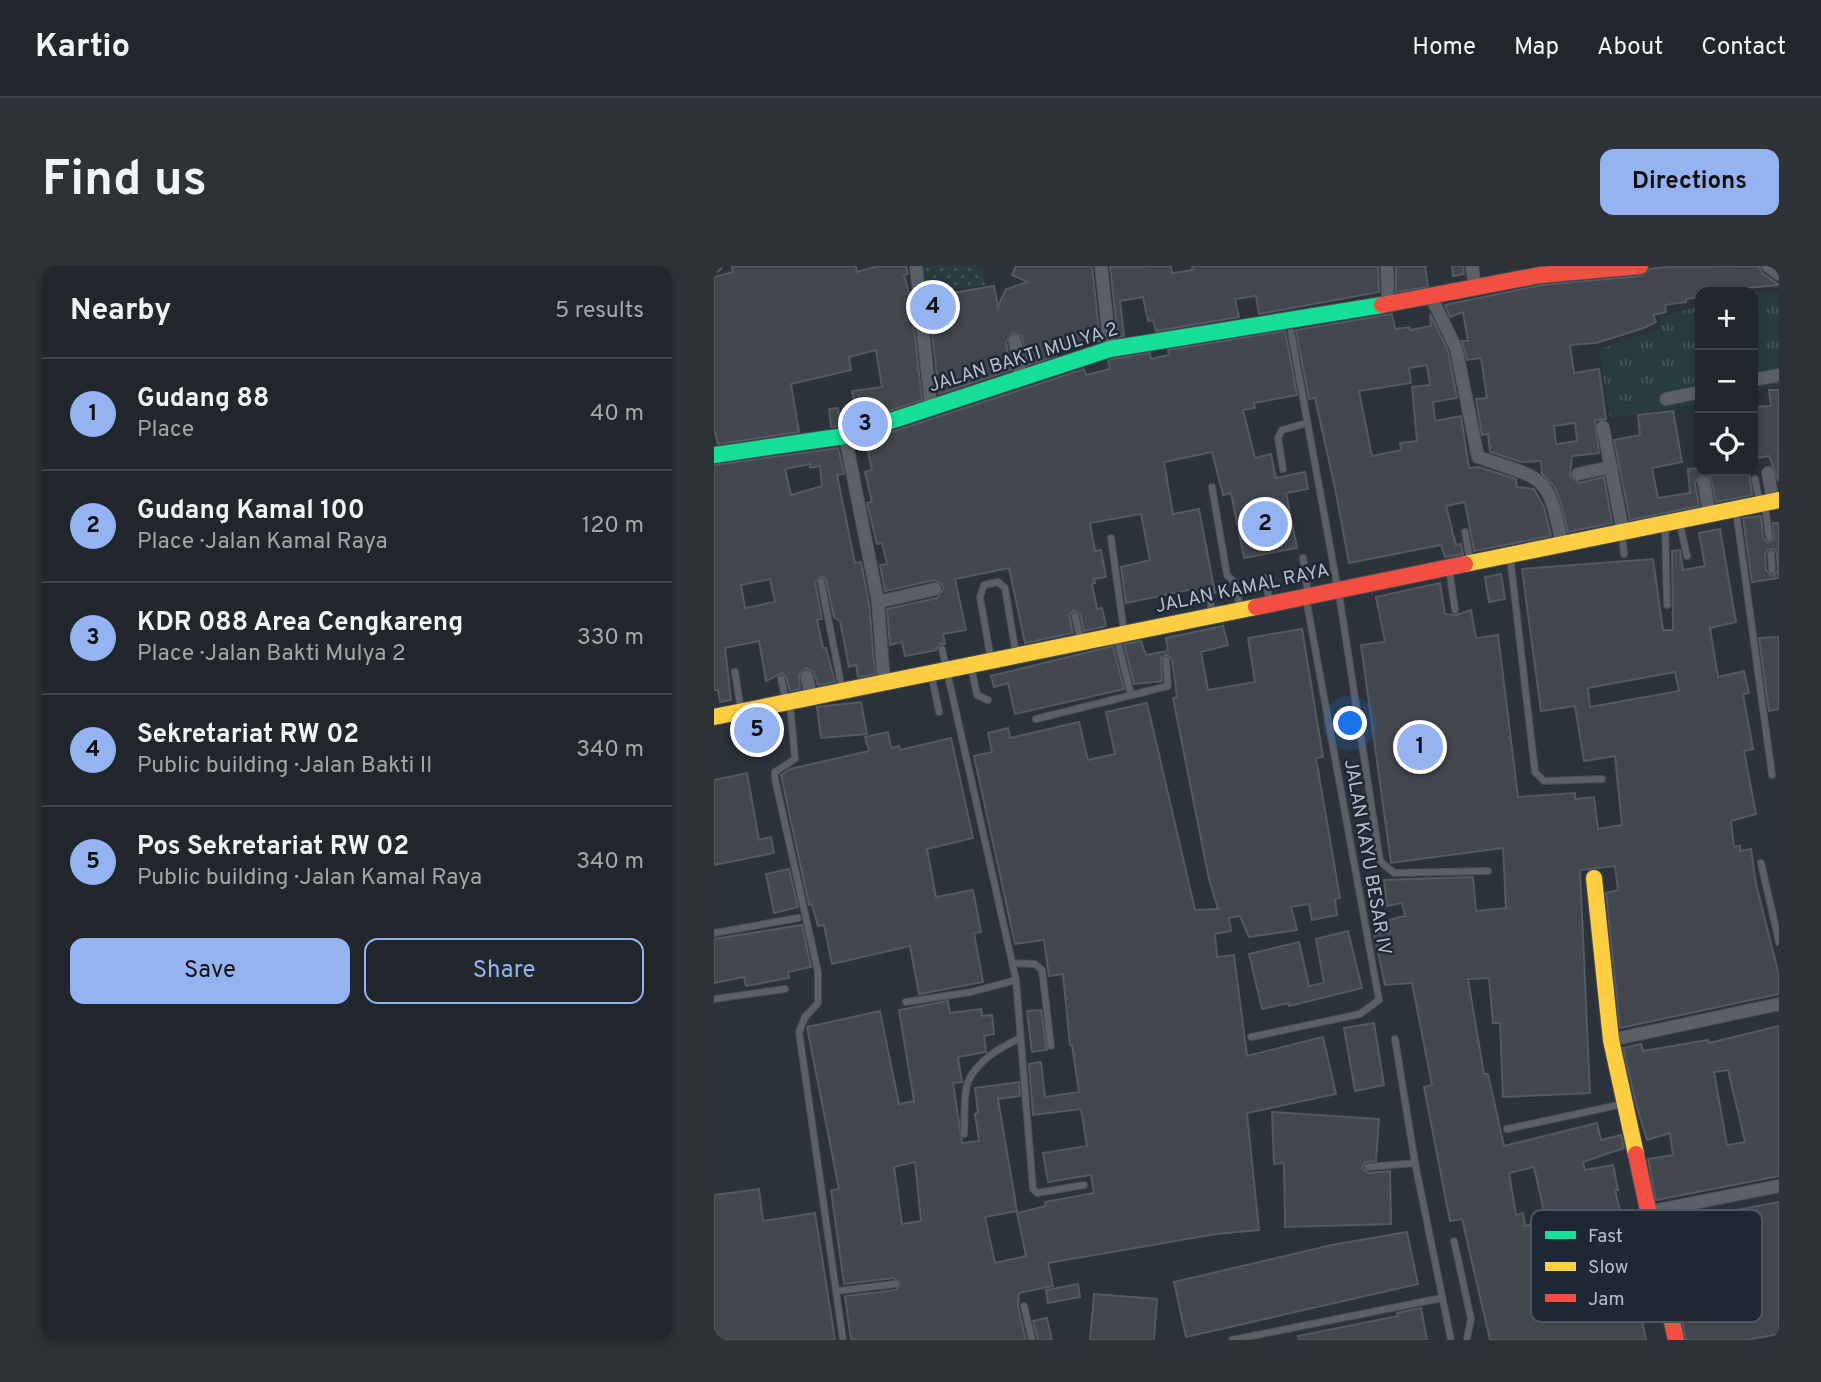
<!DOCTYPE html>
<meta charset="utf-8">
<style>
:root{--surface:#20262b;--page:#2d3237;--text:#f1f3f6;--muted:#a2a5a9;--line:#3d4347;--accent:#95b2f1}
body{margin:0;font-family:Overpass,sans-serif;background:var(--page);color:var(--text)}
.controls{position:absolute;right:21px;top:21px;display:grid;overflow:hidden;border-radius:14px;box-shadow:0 4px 10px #0003}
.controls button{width:63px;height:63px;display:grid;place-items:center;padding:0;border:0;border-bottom:2px solid var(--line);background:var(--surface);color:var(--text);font:35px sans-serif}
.you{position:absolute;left:637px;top:458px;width:24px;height:24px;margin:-18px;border:5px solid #fff;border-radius:50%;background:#1a73e8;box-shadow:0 0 0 10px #1a73e833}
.badge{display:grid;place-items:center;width:46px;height:46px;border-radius:50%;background:var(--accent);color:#111;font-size:23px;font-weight:700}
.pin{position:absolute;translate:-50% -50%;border:4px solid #fff;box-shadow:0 2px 7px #0006}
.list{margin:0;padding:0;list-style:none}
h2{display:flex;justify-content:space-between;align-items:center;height:91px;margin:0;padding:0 28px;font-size:30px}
h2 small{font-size:23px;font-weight:400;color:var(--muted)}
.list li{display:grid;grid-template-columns:46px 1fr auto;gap:21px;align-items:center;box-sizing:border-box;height:112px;padding:0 28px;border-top:2px solid var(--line)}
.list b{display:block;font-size:26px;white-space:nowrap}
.list p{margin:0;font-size:23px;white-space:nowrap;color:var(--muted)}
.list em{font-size:23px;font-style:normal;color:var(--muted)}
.actions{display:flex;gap:14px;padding:21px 28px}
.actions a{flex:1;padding:16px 0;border:2px solid var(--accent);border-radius:14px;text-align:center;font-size:24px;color:var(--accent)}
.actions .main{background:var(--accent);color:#111}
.icon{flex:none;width:38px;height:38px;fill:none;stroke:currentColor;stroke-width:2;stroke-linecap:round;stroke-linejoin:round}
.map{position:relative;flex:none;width:1065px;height:1074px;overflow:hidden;border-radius:14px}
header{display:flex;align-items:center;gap:42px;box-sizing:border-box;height:98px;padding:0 35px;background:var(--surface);border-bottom:2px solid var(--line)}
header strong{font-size:33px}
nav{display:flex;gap:38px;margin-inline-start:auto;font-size:24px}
.intro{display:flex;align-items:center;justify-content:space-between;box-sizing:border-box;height:168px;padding:0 42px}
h1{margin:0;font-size:49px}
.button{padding:18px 32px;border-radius:14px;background:var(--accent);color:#111;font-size:24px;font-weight:700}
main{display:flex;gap:42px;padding:0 42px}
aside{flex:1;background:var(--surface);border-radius:14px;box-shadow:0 4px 10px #0003}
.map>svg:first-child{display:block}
</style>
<header>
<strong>Kartio</strong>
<nav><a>Home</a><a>Map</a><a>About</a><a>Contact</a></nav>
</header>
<div class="intro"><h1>Find us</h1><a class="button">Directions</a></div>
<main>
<aside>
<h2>Nearby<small>5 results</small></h2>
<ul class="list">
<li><span class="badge">1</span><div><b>Gudang 88</b><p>Place</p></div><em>40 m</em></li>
<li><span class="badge">2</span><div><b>Gudang Kamal 100</b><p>Place · Jalan Kamal Raya</p></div><em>120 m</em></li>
<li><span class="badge">3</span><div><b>KDR 088 Area Cengkareng</b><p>Place · Jalan Bakti Mulya 2</p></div><em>330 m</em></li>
<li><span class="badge">4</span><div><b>Sekretariat RW 02</b><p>Public building · Jalan Bakti II</p></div><em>340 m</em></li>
<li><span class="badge">5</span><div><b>Pos Sekretariat RW 02</b><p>Public building · Jalan Kamal Raya</p></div><em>340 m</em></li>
</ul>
<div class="actions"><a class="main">Save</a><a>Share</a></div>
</aside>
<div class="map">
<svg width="1065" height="1074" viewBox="0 0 1065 1074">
<defs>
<pattern id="grass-tufts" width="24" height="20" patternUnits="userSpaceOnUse" patternTransform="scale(1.75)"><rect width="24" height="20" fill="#283c3f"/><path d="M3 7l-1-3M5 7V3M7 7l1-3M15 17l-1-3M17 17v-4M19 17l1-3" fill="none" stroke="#455659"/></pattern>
<pattern id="park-dots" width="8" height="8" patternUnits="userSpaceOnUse" patternTransform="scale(1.75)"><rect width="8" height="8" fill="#283c3f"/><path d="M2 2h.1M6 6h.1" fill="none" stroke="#455659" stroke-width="1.8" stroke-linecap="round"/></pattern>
</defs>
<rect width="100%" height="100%" fill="#2b3239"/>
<!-- grass -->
<g fill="url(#grass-tufts)">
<path d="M1035,26H1037L1065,27V119L1039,124V26Z"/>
<path d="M986,40V137L896,152L885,83L946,63L947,51Z"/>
</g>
<!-- park -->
<path fill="url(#park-dots)" d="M200,0H268L271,19L204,28Z"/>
<!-- building -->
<g fill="#42474e" stroke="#535961" stroke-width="2" fill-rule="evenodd">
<path d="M24,0H142L143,6L164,0H192L194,8L190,9L197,34L208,134L138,157L134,141H141L138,125L168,121L162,84L135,91L137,104L77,118L85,166L4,178L0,163V11L19,6L18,1Z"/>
<path d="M302,0H378L386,75L356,81L341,87L342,90L314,99L308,70L299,67L292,76L297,104L225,128L214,31L280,20L284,40L292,23L314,16L298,9Z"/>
<path d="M457,0L458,7L479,4L478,0H664L665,26L545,48L542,30L521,33L525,51L442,65L439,54L434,55L429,31L406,35L410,70L404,71L396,1Z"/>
<path d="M682,0H711L714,21L682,26Z"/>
<path d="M738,0H749L750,8L739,10Z"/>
<path d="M1045,0L1048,7L1065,19L986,26V31L972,33V36L951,39L952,46L939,49L942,56L930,62L882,77L856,79L860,107L885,103L892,153L881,154L885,187L858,190L856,210L865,217L890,211L898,257L854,266L846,234L840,220L828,208L827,195L807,196L776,186L774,168L768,169L762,133L773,132L767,92L753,94L748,75H754L749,46L736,51L731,39L828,19L927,10L936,3L952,1ZM861,157L863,175L842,178L840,160Z"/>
<path d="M678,48L681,63L695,61L696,64L717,60L716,48L734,85L743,132L719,136L721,155L747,150L755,202L765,201L802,213L803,221L820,223L830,241L837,270L760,285L751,236L732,240L742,279L747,278L749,288L731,291L727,279L635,297L621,222L601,132L595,133L582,64ZM713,99L716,119L698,121L703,175L686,177L687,184L658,190L645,125L697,117L695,102Z"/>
<path d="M571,65L583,129L540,137L541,142L529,144L541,192L557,188L562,212L591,206L594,223L572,227L583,282L530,292L517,227L509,229L498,186L450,196L459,248L485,243L501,327L480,331L479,323L412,337L407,301L436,294L427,248L376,257L381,285L387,284L392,311L380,313L381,317L378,318L383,343L388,342L392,360L370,365L366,348L360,344L355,349L359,367L311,377L295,302L241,313L252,364L229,368L231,378H225L222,384L191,390L188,376L176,379L173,343L223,332L230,322L227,317L220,314L171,325L166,299L173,298L168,277L163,278L153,237L158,236L151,206L158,204L153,181L146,183L144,177L370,103L372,109L396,103L394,95L398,93L436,87L437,93L455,89L454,84Z"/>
<path d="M1055,124H1065L1064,215L1055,190L1044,192L1042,183H1039V141L1057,140Z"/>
<path d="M124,142L126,160L117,161L115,143Z"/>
<path d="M959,145L968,196L938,202L944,232L976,227L974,203L986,202V205H1035L1038,229L1002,236L997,211L988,208L981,217L985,240L916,254L900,174L926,169L924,149Z"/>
<path d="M124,182L130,208L123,209L141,297L147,296L155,337L161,408L144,411L142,399L135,401L126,355L120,351L112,314L107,310L101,316L108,353L103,354L109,382H112L121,416L104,419L100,406L92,402L85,409L86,423L76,425L72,411L68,407L52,415L45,375L11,382L17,434L6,436L4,424H0V199ZM96,198V202L106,200L108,220L77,229L71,203ZM56,313L61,336L31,342L27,319Z"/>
<path d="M1047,250L1049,272L1053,276L1060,273L1059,257H1065V312L1038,316L1029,252ZM1054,283H1060L1063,288L1064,304L1059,310L1052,304L1051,288Z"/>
<path d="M1006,263L1022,356L996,362L1004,411L1030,405L1035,427L1029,428L1039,483L1030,485L1042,548L1017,555L1020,581L1026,580V585L1037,583L1042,618L1065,709V728L906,762L892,627L904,624L901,600L866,604L876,827L789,831L786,757H779L775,712L754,713L770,808H774L790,880L883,857L887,874L907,869L910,882L869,896L871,904L899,899L904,924H901L922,1010H919L932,1074H776L748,953L736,955L710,821L718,819L698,717L671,719L660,668L676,666L675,654L691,650L688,637L673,640L670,614L759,611L762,645L792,642L789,582L677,597L647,379L671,376L662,331L726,317L731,348L742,349L757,344L762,372L784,369L804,531L861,527V533L880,531L884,563L908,559L901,490L870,495L861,440L827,445L808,303L939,293L949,364H959L958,285L966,284L969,304L991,300L985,267ZM961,406L965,425L876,441L874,422ZM820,901L832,955L811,960L809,947L802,949L795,907Z"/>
<path d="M787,308L791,333L775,336L771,311Z"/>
<path d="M509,360L514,379L487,386L494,424L541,416L534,372L588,363L609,491L602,492L626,632L621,633L623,649L598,654L595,638L577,641L583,664L535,671L526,650L515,652L517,665L501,668L503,691L520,689L533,790L609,771L622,828L533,847L545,964L502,968L334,997L339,1020L305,1027L304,1041L312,1074H137L131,1030L182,1024L186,1017L180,1012L130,1018L117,924L125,923L93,761L166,745L185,838L200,835L185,744L234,735L236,747L267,743L268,750L278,749L280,768L270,770L272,786L244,791L248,816L239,817L248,877L265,875L261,848L264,847L261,822L305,816L306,830L284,833L303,945L271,951L281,997L312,990L303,947L332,940L331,936L380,927L377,909L334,916L329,887L373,880L367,843L319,849L315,798L327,796L331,831L365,826L358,779H356L349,708L335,710L330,674L301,678L260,490L278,486L274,467L294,462L296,472L365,456L374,494L401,488L392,446L433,437L481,644L504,643L495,613L459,432L463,431L458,393L452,388L447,392L448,415L420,418L410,378L427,375L432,389L454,385L452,372ZM201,896L207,955L188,958L180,901Z"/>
<path d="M1065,371V443L1055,445L1045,372Z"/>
<path d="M399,380L410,423L301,448L294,417L280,421L277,410Z"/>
<path d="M147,436L153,468L107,472L103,441Z"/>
<path d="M54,453L57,472L32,475L30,456Z"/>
<path d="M174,466L177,482L185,480L186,484L237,472L259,572L213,583L222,631L259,624L267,666L260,667L269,716L205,728L196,680L118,698L110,659L104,660L98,638L95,639L67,509L76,503L155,485L151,471Z"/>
<path d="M33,507L45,574L57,571L60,587L0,599V514Z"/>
<path d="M75,603L84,641L60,647L52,608Z"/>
<path d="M88,659L97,701L74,706L75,712L32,720L30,711L0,717V673Z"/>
<path d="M634,665L648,722L575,740L574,737L548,743L535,688L585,676L595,720L610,717L602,673Z"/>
<path d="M327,744L333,784L318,786L313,745Z"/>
<path d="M660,757L670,819L641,825L630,762Z"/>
<path d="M1065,760V910L942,934L934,893L959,889L956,867L933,874L923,842L909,782L927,778L929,785L994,774L995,777ZM1014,804L1031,876L1013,879L1000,806Z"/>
<path d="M558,846L665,853L662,895L651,896L648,902L654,907L676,905L677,958L571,961L570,897L560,898Z"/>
<path d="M45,923L49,955L101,947L121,1074H0V929Z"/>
<path d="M1065,936V1068L1032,1074H972L947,953L962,949L963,955Z"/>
<path d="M693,966L704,1018L472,1071L460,1016L618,979Z"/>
<path d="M364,1018L366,1031L334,1037L332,1024Z"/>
<path d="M380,1028L443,1033L440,1074H376Z"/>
<path d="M707,1042L713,1074H585L584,1070L684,1050L683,1047Z"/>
<path d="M333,1052L338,1074H324L319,1055Z"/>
</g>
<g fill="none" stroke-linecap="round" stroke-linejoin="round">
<!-- lane casing -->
<g stroke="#494e54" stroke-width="8">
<g id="lane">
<path d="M577,66L627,341L666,595L680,607L774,605"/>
<path d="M569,203L564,172L568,164L593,157"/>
<path d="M1041,213L1046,238"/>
<path d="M498,221L513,309L521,317L526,342"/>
<path d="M1051,239L1055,271"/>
<path d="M1022,244L1058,509"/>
<path d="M965,254L973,290"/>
<path d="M951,257L953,339"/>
<path d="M751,266L756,295"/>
<path d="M908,266L910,288"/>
<path d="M397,272L410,366"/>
<path d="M1057,288L1058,304"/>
<path d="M796,290L821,506L830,515L888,513"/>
<path d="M589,292L594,328"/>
<path d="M735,302L741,344"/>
<path d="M551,312L556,337"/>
<path d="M107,316L128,423"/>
<path d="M496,332L498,347"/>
<path d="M361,350L367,376"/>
<path d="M402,369L417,429"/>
<path d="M228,383L302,714L319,923L323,927L370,919"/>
<path d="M277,394L266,331L270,319L284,316L291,322L302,388"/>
<path d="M257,400L263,429L274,434"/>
<path d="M21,406L27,445"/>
<path d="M217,407L225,446"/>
<path d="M67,413L72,435"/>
<path d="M76,437L81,493L61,506V513L104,706V737L91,751L85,766L129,1074"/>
<path d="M322,453L454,420L452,394"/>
<path d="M1047,597L1065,676"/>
<path d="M0,667L84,652"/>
<path d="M298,697L321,698L328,704L337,780"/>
<path d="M0,733L71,723"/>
<path d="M192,736L257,726L302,714"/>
<path d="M537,771L646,748L665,734L592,332"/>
<path d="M681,773L701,897L737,1074"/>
<path d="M793,863L909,838"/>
<path d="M250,868C251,853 249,830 254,816C262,796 286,781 305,773"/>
<path d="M654,901L701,897"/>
<path d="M740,975L757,1053L753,1073"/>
<path d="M123,1025L181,1018"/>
<path d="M310,1040L318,1074"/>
<path d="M518,1074L728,1032"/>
</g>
</g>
<!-- street casing -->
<g stroke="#494e54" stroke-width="14">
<g id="street">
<path d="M0,0H2"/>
<path d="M202,0L217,140"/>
<path d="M387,0L396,83"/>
<path d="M673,0L674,37"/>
<path d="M758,0L761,22"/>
<path d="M1054,0L1065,8"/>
<path d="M717,31L742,82L764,191C831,214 834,207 848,278"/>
<path d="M301,75L307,110"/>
<path d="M1039,114L1065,109"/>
<path d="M952,133L986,126"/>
<path d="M889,161L909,266"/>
<path d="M131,170L164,336L170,417"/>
<path d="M1054,207L1059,235"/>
<path d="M864,208L897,201"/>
<path d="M990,216L995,247"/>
<path d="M164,336L221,323"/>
<path d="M93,411L97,431"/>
<path d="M897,774L1065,738"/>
<path d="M934,946L1065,920"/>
</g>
</g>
<!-- fast casing -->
<g stroke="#494e54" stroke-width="18">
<path id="fast" d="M0,189L131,170L396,83L668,39"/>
</g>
<!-- slow casing -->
<g stroke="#494e54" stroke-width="18">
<g id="slow">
<path d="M751,298L1065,234"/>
<path d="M0,451L542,341"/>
<path d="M880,612L897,774L922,888"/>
</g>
</g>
<!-- jam casing -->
<g stroke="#494e54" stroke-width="18">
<g id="jam">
<path d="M668,39L826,9L926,0"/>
<path d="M542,341L751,298"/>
<path d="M922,888L962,1074"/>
</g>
</g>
<!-- lane -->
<use href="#lane" stroke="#5b6067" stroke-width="6"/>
<!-- street -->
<use href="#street" stroke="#5b6067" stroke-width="12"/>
<!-- fast -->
<use href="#fast" stroke="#16e098" stroke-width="16"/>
<!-- slow -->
<use href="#slow" stroke="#ffcf43" stroke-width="16"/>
<!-- jam -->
<use href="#jam" stroke="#f24e42" stroke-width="16"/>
</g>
<g text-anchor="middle" stroke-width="5" stroke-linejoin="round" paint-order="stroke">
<!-- street labels -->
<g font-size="19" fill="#b6beca" stroke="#1e2834">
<text transform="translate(309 90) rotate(-17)" y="7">JALAN BAKTI MULYA 2</text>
<text transform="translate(528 321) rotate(-12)" y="7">JALAN KAMAL RAYA</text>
<text transform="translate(655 591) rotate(80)" y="7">JALAN KAYU BESAR IV</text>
</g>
</g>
<!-- legend -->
<rect x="817" y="944" width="231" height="112" rx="10" fill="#1e2834" stroke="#4c5561" stroke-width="2"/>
<rect x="831" y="965" width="31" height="8" fill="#16e098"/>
<rect x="831" y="996" width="31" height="9" fill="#ffcf43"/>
<rect x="831" y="1028" width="31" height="8" fill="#f24e42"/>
<g font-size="19" fill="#b6beca">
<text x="874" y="976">Fast</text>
<text x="874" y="1007">Slow</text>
<text x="874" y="1039">Jam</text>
</g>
</svg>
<div class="controls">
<button>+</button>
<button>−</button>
<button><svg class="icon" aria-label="locate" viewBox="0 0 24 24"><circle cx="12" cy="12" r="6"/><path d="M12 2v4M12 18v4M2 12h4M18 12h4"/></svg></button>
</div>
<div class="you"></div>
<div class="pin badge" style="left:706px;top:481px">1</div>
<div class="pin badge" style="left:551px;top:258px">2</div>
<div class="pin badge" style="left:151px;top:158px">3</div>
<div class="pin badge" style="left:219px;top:41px">4</div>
<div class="pin badge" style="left:43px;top:464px">5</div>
</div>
</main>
